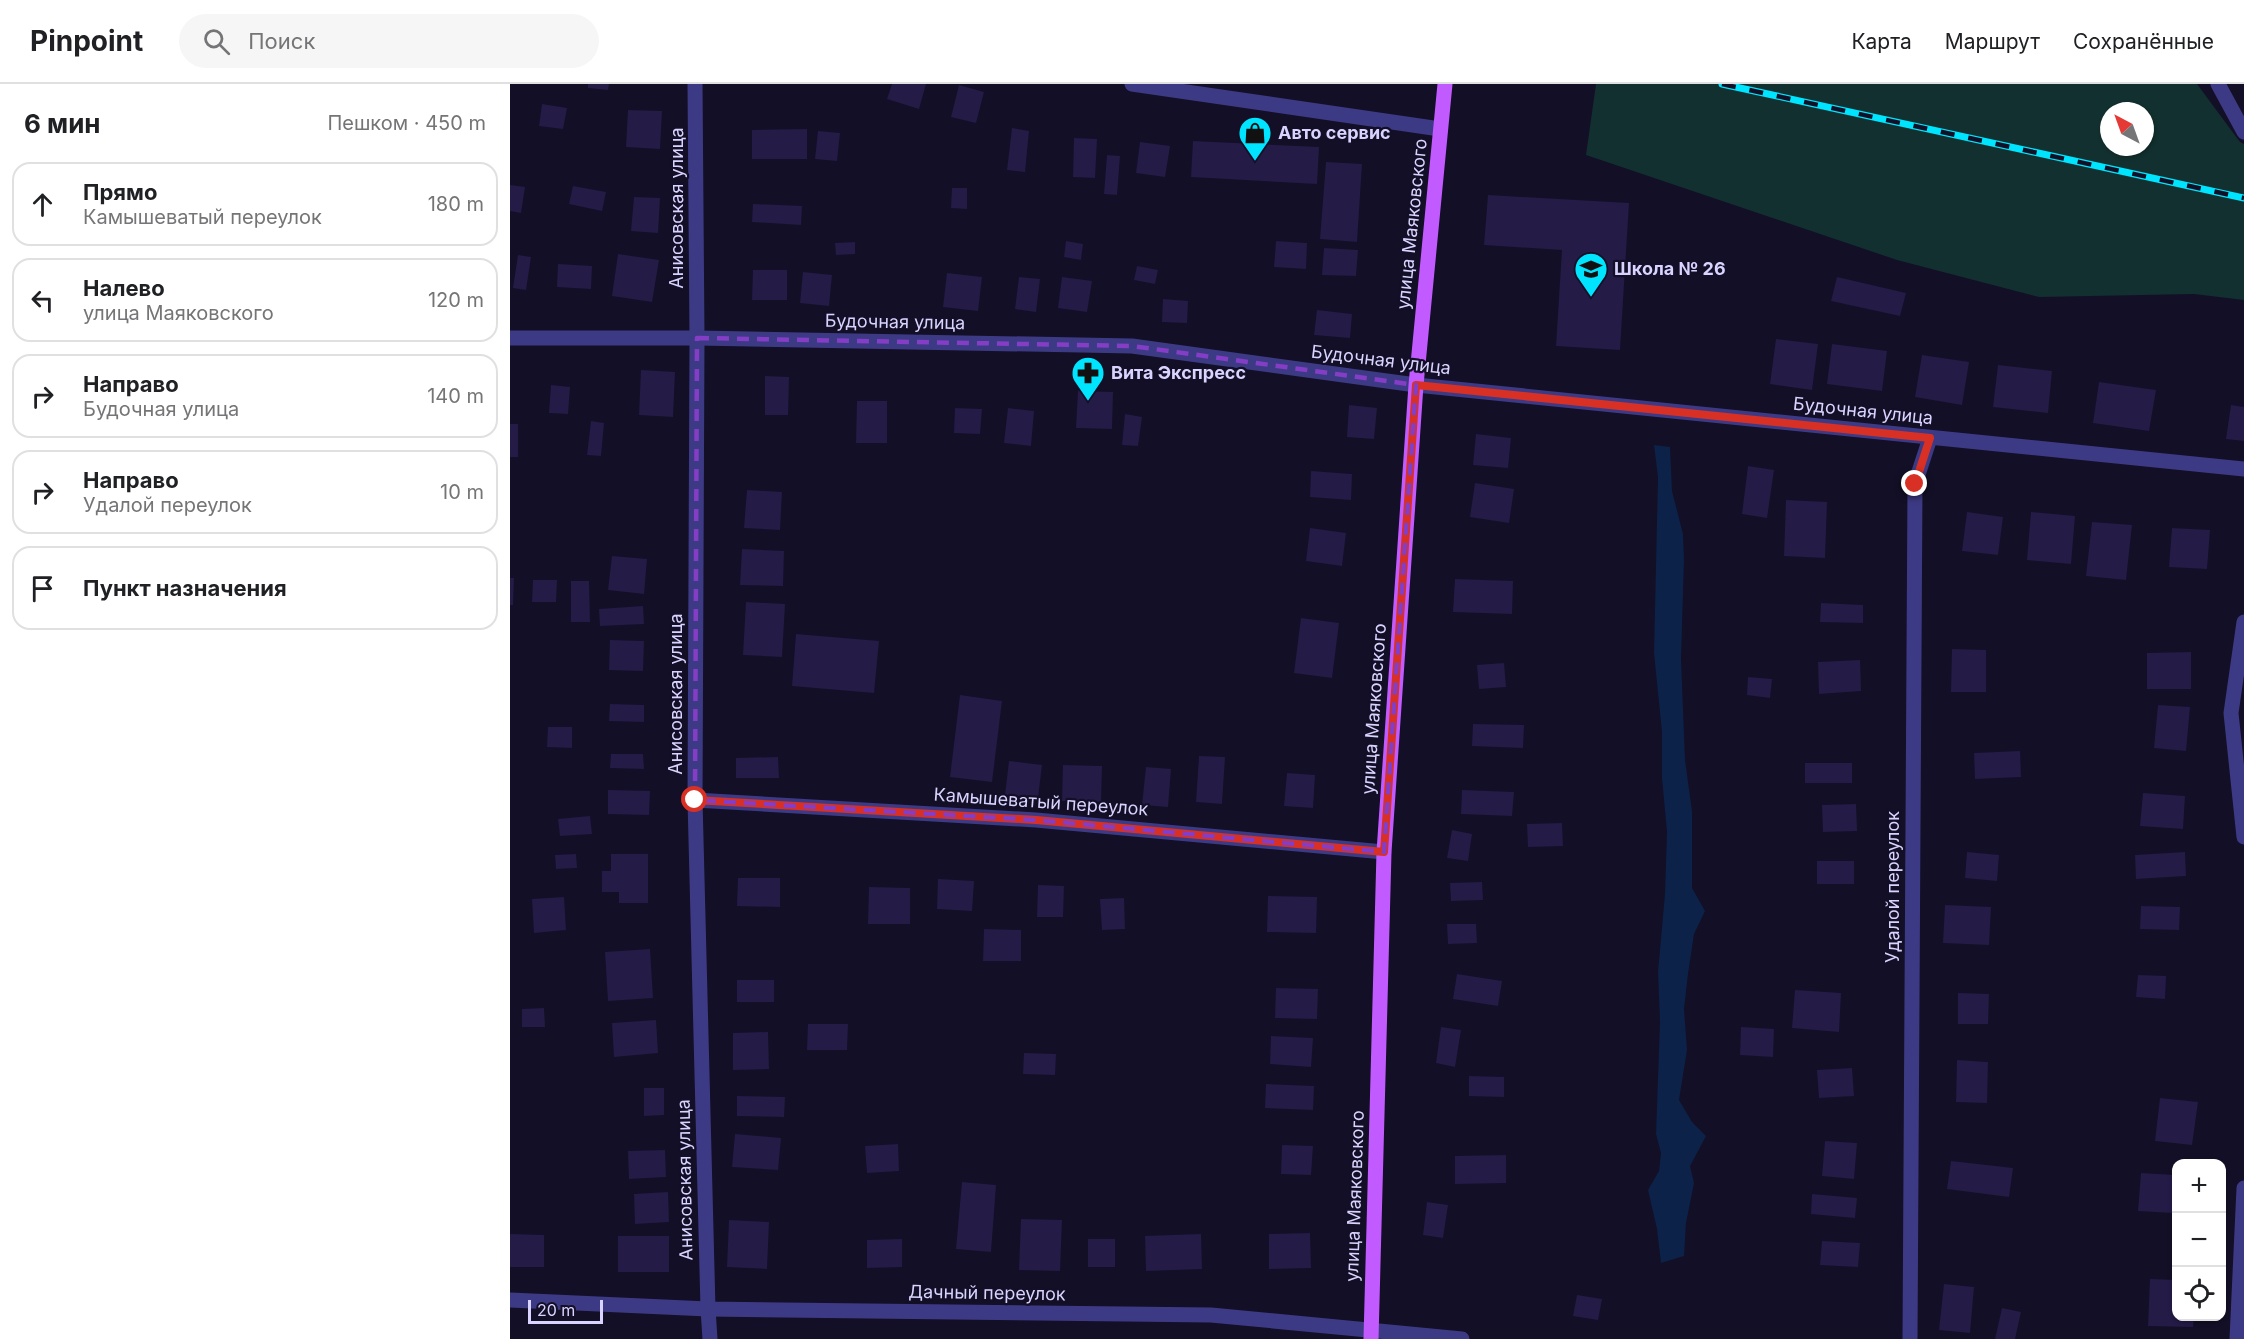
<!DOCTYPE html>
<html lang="ru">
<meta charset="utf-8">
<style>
:root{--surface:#fff;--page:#f6f6f6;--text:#202124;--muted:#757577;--line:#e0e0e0}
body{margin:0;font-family:Inter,sans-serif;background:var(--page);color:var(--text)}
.controls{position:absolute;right:18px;bottom:18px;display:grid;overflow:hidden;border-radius:12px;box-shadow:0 2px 4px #0004}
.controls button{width:54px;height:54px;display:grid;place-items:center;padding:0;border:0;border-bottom:2px solid var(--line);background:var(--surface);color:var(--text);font:30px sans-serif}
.compass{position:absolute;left:1590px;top:18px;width:54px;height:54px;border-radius:50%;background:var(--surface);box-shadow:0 2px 4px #0004;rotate:319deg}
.scale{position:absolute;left:18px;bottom:15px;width:75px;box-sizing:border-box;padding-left:6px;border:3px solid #d9d4ff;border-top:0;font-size:16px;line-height:21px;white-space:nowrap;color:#d9d4ff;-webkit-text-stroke:4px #130f26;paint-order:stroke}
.stop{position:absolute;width:18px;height:18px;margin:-14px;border:4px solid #d93025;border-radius:50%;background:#fff}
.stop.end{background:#d93025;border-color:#fff;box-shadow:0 2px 6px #0008}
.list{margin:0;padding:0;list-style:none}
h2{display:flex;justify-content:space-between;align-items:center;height:78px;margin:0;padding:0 24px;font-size:26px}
h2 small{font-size:20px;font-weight:400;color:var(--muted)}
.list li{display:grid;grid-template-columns:39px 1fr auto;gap:18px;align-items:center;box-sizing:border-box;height:84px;margin:0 12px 12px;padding:0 12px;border:2px solid var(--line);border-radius:18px}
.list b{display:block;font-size:22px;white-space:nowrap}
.list p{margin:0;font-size:20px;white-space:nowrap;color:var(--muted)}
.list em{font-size:20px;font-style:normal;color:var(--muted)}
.icon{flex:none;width:33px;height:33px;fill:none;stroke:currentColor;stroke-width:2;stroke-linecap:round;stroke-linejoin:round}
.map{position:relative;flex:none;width:1734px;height:1255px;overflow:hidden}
header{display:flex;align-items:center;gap:36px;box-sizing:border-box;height:84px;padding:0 30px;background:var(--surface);border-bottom:2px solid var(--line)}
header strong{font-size:28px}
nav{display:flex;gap:33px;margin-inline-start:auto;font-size:21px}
.search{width:420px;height:54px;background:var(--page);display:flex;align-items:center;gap:15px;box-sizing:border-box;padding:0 21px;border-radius:33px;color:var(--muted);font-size:22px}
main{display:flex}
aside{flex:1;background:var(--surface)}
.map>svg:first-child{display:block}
</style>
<header>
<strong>Pinpoint</strong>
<div class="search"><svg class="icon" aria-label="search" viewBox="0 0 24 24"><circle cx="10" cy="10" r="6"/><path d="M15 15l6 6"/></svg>Поиск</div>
<nav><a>Карта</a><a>Маршрут</a><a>Сохранённые</a></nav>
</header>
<main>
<aside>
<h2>6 мин<small>Пешком · 450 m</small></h2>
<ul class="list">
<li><svg class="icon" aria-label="ahead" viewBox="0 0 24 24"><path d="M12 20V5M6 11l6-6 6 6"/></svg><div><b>Прямо</b><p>Камышеватый переулок</p></div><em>180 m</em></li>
<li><svg class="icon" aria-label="left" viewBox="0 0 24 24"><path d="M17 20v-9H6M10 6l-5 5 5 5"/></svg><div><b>Налево</b><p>улица Маяковского</p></div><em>120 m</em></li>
<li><svg class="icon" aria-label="right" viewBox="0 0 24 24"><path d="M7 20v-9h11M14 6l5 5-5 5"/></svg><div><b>Направо</b><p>Будочная улица</p></div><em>140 m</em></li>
<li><svg class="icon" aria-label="right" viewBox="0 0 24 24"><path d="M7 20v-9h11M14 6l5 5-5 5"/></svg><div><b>Направо</b><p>Удалой переулок</p></div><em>10 m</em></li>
<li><svg class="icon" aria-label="arrive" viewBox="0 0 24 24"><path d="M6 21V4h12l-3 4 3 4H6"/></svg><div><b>Пункт назначения</b></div></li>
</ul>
</aside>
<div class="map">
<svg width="1734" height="1255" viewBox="0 0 1734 1255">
<rect width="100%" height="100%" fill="#130f26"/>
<!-- green -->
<path fill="#12302f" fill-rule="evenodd" d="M1086,0H1687L1730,58L1734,60V216L1684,210L1529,213L1387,176L1076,71ZM1599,27H1635V63H1599Z"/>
<!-- water -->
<path fill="#0c2248" d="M1144,361L1160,363L1162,407L1173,450L1174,476L1171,575L1175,676L1182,727V804L1195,827L1184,850L1178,890L1174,925L1177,966L1169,1016L1182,1038L1196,1052L1180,1082L1184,1099L1176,1139L1174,1172L1151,1179L1147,1145L1138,1106L1149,1087L1151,1069L1146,1050L1150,938L1148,888L1155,810L1157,748L1152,694V648L1144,569L1148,393Z"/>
<!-- building -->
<g fill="#241b47">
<path d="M78,0H99L98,6L78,4Z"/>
<path d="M382,0H416L409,25L377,15Z"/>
<path d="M449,1L474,8L466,39L441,33Z"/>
<path d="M32,20L57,24L53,45L29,42Z"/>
<path d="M118,26L152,27L150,65L116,63Z"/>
<path d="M502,44L519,47L515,88L497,86Z"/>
<path d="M297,45V75H242V46Z"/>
<path d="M308,47L330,49L327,77L305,75Z"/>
<path d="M564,54L587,55L585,94L563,93Z"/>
<path d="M683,57L809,63L807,100L681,93Z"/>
<path d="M630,58L660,62L655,93L626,89Z"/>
<path d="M597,71L610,72L607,111L594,110Z"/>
<path d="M816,78L852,80L847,158L810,155Z"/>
<path d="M0,101L15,103L11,129L0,127Z"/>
<path d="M63,102L96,108L92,127L59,120Z"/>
<path d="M442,104H457V125L441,124Z"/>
<path d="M978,111L1119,119L1110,266L1046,262L1052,166L974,161Z"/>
<path d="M124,113L150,114L148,149L121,147Z"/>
<path d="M243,120L292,122L291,141L242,138Z"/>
<path d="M556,157L573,160L571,176L554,173Z"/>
<path d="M766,157L797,159L796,185L764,183Z"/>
<path d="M345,158V170L326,171L325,159Z"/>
<path d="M814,164L848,166L846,192L812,191Z"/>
<path d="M108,170L149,176L142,218L102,212Z"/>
<path d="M8,171L21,173L16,206L3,204Z"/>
<path d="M48,180L82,182L81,205L47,203Z"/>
<path d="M627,182L648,186L645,200L624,196Z"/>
<path d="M243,186H277V216H242Z"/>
<path d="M293,188L322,191L319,222L290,219Z"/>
<path d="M437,189L472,193L468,227L433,223Z"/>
<path d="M509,193L530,195L526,228L505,225Z"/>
<path d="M552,193L582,197L577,228L548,224Z"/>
<path d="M1327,193L1396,209L1390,232L1321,217Z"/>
<path d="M653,215L678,217L677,239L652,238Z"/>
<path d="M807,226L842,230L840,254L804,251Z"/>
<path d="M1266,255L1308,260L1302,306L1260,300Z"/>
<path d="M1322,260L1377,267L1372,307L1317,300Z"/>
<path d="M1412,271L1459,278L1452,321L1405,313Z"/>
<path d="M1488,281L1542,287L1538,329L1483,323Z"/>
<path d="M131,286L165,288L163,333L129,331Z"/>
<path d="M255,292L279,293L278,331H255Z"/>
<path d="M1589,298L1646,306L1639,347L1583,339Z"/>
<path d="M41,301L60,303L58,330L39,329Z"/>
<path d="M568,307L603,308L602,345L566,344Z"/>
<path d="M347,317H377V359H346Z"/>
<path d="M839,321L867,324L864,355L837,353Z"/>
<path d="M1721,321L1734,323V357L1716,355Z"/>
<path d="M445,324L472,325L470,350L444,349Z"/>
<path d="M498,324L524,327L521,362L494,359Z"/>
<path d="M615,330L632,333L628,362L612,361Z"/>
<path d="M81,337L94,339L91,372L77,371Z"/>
<rect x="0" y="340" width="8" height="33"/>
<path d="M966,350L1001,354L998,384L963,381Z"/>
<path d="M1238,382L1264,386L1257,434L1232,430Z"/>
<path d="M801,387L842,390L841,416L800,413Z"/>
<path d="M965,399L1004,405L999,439L960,433Z"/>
<path d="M237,406L272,408L270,446L234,444Z"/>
<path d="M1276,416L1317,418L1315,474L1274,472Z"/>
<path d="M1457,428L1493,433L1488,471L1452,467Z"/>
<path d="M1521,428L1565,432L1561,480L1517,476Z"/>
<path d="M1582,438L1622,441L1616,496L1576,492Z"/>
<path d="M800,444L836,449L832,482L796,477Z"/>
<path d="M1662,444L1700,446L1697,485L1659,483Z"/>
<path d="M232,465L274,467L273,502L230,501Z"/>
<path d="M102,472L137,475L134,510L98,506Z"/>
<path d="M0,494H4L3,521H0Z"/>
<path d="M945,495L1003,497L1002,530L943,528Z"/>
<path d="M23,496H47L46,518H22Z"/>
<path d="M61,497H79L80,538H61Z"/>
<path d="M236,518L275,520L272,573L233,571Z"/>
<path d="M1311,519L1353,521V539L1310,538Z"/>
<path d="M133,522L134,540L90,542L89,525Z"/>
<path d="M791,534L829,539L822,594L784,589Z"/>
<path d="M286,550L369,557L364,609L282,602Z"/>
<path d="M100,556L134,557L133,587L99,586Z"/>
<path d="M1442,565L1476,566V608H1441Z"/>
<path d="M1681,568V605H1637V569Z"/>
<path d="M1350,576L1351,607L1309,610L1308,578Z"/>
<path d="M994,579L996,603L969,605L967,581Z"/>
<path d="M1238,593L1262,595L1260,614L1237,611Z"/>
<path d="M450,611L492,617L482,698L440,693Z"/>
<path d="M100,620L134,621V638L99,637Z"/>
<path d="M1648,621L1680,623L1676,667L1644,664Z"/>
<path d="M963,640L1014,641L1013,664L962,662Z"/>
<path d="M38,643H62V664L37,663Z"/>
<path d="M1510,667L1511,693L1465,695L1464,669Z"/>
<path d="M101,670H133L134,685L100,684Z"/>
<path d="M689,672L715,673L712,720L686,718Z"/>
<path d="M268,673L269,694H226V674Z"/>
<path d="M499,677L532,681L528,714L495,711Z"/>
<rect x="1295" y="679" width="47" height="20"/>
<path d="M553,681L592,682L591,718L552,717Z"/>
<path d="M636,683L661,685L658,723L632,721Z"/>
<path d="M777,689L805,691L803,724L774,722Z"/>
<path d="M98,706L140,707L139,731L98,730Z"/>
<path d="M952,706L1004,708L1002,732L951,730Z"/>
<path d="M1633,709L1675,712L1673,745L1630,742Z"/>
<path d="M1346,720L1347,747L1313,748L1312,721Z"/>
<path d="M80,732L82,750L50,752L48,735Z"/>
<path d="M1052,739L1053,762L1018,763L1017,740Z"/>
<path d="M942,746L962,750L958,777L937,774Z"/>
<path d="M1457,768L1489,771L1487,797L1455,794Z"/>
<path d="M1675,768L1676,792L1626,795L1625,771Z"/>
<path d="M66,770L67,784L46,785L45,771Z"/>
<path d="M101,770H138V819H109V808H92V787H101Z"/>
<rect x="1307" y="777" width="37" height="23"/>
<path d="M228,794H270V823L227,822Z"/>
<path d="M428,795L464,797L462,827L427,825Z"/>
<path d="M972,798L973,816L941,817L940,799Z"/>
<path d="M528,801L554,802L553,833H527Z"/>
<path d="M359,803L400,804V840H358Z"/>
<path d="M758,812L807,813L806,849L757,848Z"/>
<path d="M54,813L56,846L24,849L22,815Z"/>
<path d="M614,814L615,845L592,846L590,815Z"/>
<path d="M1435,821L1481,823L1479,861L1433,859Z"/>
<path d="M1631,822L1670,823L1669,846L1630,845Z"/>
<path d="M937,840H966L967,859L938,860Z"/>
<path d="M474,845L511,846V877H473Z"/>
<path d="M140,865L143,914L98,917L95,868Z"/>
<path d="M947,890L992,897L988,922L943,915Z"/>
<path d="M1628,891L1656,892L1655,915L1626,913Z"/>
<rect x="227" y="896" width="37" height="22"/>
<path d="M766,904L808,905L807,935L765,934Z"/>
<path d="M1285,906L1331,909L1329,948L1282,944Z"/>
<path d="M1448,909L1479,910L1478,940H1448Z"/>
<path d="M34,924L35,943H12V925Z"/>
<path d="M146,936L148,969L104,973L102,939Z"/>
<path d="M298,940H338L337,966H297Z"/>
<path d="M931,943L951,946L945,983L926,979Z"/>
<path d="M1231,943L1264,945L1263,973L1230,971Z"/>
<path d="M258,948L259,985L223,986V949Z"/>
<path d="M761,952L803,954L801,983L760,980Z"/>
<path d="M514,969L546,970L545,991L513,990Z"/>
<path d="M1447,976L1478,978L1477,1019L1446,1018Z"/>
<path d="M1342,984L1344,1012L1309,1014L1307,986Z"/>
<path d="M959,992L994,993V1013L959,1012Z"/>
<path d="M756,1000L804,1002L803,1026L755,1024Z"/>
<path d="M134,1004H154V1031L134,1032Z"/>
<path d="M227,1012L275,1013L274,1033L227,1032Z"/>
<path d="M1650,1014L1688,1018L1682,1061L1645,1057Z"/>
<path d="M225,1050L271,1054L268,1086L222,1083Z"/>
<path d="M1315,1057L1347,1059L1344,1095L1312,1092Z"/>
<path d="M388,1060L389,1087L357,1089L355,1062Z"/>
<path d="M772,1061L803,1062L801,1091L771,1090Z"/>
<path d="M155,1066L156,1093L119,1095L118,1067Z"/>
<path d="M996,1071V1099L945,1100V1072Z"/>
<path d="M1441,1077L1503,1084L1499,1113L1437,1105Z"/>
<path d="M1631,1089L1665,1091L1663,1129L1628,1127Z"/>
<path d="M452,1098L486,1101L481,1168L446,1165Z"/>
<path d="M158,1108L159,1138L125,1140L124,1110Z"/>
<path d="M1302,1110L1347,1114L1345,1134L1301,1130Z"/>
<path d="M917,1118L938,1121L933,1154L913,1151Z"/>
<path d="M511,1135L552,1136L550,1187L509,1186Z"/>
<path d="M219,1136L259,1138L257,1185L217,1183Z"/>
<path d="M800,1149L801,1184L759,1185V1150Z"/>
<path d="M0,1150L34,1151V1183H0Z"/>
<path d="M691,1150L692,1185L636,1187L635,1152Z"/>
<rect x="108" y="1152" width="51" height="36"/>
<path d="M392,1155V1183L357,1184V1156Z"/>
<rect x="578" y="1155" width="27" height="28"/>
<path d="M1312,1157L1350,1159L1348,1183L1310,1181Z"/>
<path d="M1640,1195L1666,1196V1232H1684L1683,1243L1638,1242Z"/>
<path d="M1434,1200L1464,1203L1460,1249L1429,1246Z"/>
<path d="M1067,1211L1092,1215L1088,1236L1063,1232Z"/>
<path d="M1492,1224L1511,1228L1505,1255H1485Z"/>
</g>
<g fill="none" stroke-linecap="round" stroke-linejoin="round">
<!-- street -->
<g stroke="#3d3a85" stroke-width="15">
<path d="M185,0L187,254L185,716L198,1225L200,1255"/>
<path d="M622,0L930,45"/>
<path d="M1708,0L1734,48"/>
<path d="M0,254H187L622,262L906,301L1734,385"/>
<path d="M1734,538L1721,629L1734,753"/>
<path d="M185,716L526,736L874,768"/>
<path d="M0,1216L198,1225L701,1231L952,1255"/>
<path d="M1400,1255L1405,400L1420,354"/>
<path d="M1727,1255L1734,1104"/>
</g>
<!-- primary -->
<path stroke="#c25bff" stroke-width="15" d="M861,1255L874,768L906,301L935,0"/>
<!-- rail casing -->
<g stroke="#00e5ff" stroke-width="7">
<path id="rail" d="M1212,0L1734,114"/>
</g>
<!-- rail -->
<use href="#rail" stroke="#130f26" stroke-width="4.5" stroke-dasharray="14" stroke-linecap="butt"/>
</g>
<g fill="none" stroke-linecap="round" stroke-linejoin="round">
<!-- route -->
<path stroke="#d93025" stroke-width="8" d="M185,716L526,736L874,768L906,301L1420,354L1405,400"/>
</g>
<!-- marked area -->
<path fill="none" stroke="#843dc5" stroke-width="4.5" stroke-dasharray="12 8" stroke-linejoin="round" d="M187,254L622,262L906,301L874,768L526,736L185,716Z"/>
<!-- icons -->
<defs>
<g id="shop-pin" transform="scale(1.725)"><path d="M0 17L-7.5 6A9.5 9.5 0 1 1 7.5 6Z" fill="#00e5ff" stroke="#130f26"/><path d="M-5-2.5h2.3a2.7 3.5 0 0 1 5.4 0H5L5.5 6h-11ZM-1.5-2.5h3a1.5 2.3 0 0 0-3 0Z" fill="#111"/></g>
<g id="school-pin" transform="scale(1.725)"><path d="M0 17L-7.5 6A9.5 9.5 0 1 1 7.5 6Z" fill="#00e5ff" stroke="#130f26"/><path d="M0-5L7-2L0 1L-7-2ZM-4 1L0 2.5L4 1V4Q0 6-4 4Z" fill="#111"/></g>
<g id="pharmacy-pin" transform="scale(1.725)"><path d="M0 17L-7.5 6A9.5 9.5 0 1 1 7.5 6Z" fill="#00e5ff" stroke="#130f26"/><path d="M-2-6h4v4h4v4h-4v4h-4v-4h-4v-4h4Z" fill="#111"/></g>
</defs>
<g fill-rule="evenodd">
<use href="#shop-pin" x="745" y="49"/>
<use href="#school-pin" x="1081" y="185"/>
<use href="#pharmacy-pin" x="578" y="289"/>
</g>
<g text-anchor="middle" stroke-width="4.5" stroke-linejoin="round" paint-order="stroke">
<!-- poi labels -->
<g font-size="18" font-weight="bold" fill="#d9d4ff" stroke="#130f26" text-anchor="start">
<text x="768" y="55">Авто сервис</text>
<text x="1104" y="191">Школа № 26</text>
<text x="601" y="295">Вита Экспресс</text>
</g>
<!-- street labels -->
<g font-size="18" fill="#d9d4ff" stroke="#130f26">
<text transform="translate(167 124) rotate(-90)" y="6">Анисовская улица</text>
<text transform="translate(902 140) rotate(-84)" y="6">улица Маяковского</text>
<text transform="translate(385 238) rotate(1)" y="6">Будочная улица</text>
<text transform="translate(871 276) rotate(7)" y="6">Будочная улица</text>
<text transform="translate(1353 327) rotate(6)" y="6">Будочная улица</text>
<text transform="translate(166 610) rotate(-90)" y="6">Анисовская улица</text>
<text transform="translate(864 625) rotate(-86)" y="6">улица Маяковского</text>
<text transform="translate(531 718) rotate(4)" y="6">Камышеватый переулок</text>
<text transform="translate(1383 803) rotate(-90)" y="6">Удалой переулок</text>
<text transform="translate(175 1096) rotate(-91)" y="6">Анисовская улица</text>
<text transform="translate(845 1112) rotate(-88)" y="6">улица Маяковского</text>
<text transform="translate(477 1209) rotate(1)" y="6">Дачный переулок</text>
</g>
</g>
</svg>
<div class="controls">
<button>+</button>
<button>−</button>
<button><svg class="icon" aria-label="locate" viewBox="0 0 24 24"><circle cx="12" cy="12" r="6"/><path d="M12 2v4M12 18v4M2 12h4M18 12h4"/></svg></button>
</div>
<svg class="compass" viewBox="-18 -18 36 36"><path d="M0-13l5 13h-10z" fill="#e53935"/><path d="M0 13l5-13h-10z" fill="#757577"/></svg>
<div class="scale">20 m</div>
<div class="stop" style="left:185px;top:716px"></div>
<div class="stop end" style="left:1405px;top:400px"></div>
</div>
</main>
